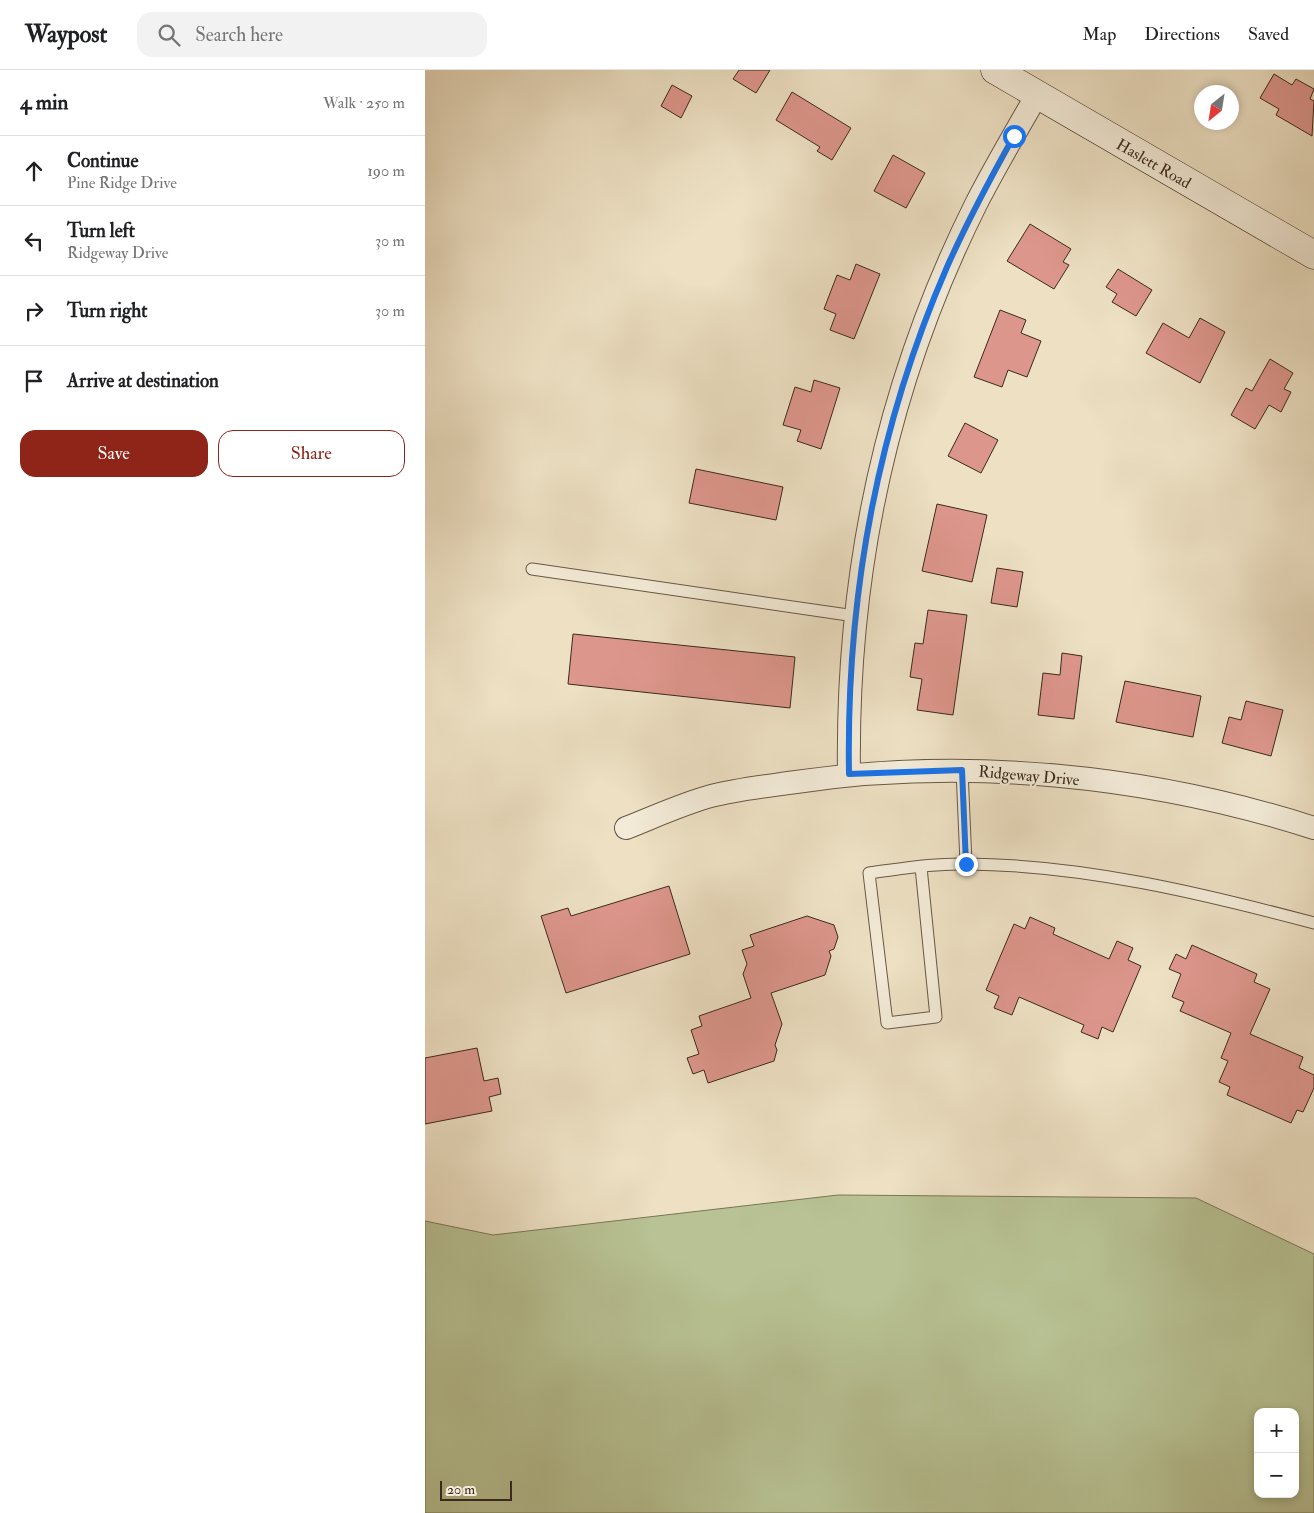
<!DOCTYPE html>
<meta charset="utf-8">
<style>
:root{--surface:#fff;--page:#f2f2f2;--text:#202124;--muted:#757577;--line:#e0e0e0;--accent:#8f2418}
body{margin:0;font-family:"IM FELL Double Pica",serif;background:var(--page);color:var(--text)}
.controls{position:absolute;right:15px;bottom:15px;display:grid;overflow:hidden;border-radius:10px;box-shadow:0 2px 8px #0003}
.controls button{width:45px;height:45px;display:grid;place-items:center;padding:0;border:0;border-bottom:1px solid var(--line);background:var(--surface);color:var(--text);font:25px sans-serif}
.compass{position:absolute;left:769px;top:15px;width:45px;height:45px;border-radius:50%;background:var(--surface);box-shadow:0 2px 8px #0003;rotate:210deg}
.scale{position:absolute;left:15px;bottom:12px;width:72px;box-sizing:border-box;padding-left:5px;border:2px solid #3b2a1d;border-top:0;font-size:14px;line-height:18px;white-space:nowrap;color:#3b2a1d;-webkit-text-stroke:4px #f3ebd8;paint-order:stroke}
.stop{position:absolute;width:15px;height:15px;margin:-11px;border:4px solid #1a73e8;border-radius:50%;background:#fff}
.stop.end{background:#1a73e8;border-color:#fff;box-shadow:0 1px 5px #0008}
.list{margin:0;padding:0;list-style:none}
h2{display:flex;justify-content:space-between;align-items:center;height:65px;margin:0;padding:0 20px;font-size:21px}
h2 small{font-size:16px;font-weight:400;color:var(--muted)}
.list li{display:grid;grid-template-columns:32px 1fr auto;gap:15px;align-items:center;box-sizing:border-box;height:70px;padding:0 20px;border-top:1px solid var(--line)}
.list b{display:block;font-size:19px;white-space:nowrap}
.list p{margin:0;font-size:16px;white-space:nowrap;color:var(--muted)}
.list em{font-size:16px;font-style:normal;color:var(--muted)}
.actions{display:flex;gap:10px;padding:15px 20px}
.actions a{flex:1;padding:11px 0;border:1px solid var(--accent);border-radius:15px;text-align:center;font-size:18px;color:var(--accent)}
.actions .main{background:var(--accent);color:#fff}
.icon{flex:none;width:28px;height:28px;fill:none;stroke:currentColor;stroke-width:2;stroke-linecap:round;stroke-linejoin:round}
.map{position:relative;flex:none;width:889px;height:1443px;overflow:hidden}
header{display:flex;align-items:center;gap:30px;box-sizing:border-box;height:70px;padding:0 25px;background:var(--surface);border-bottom:1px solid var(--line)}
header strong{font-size:24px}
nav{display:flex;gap:28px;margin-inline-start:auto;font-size:18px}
.search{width:350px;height:45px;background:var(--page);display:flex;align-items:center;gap:12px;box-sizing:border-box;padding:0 18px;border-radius:15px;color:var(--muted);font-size:19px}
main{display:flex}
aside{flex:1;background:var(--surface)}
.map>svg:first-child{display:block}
</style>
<header>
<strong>Waypost</strong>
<div class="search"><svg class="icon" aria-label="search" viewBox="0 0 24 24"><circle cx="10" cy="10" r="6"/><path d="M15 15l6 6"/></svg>Search here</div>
<nav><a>Map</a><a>Directions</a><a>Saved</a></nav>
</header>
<main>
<aside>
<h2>4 min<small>Walk · 250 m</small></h2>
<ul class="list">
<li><svg class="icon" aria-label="ahead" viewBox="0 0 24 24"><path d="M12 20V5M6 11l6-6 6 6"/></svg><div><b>Continue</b><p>Pine Ridge Drive</p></div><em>190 m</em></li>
<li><svg class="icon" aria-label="left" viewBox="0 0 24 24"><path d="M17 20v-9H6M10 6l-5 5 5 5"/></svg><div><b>Turn left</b><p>Ridgeway Drive</p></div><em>30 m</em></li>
<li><svg class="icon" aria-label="right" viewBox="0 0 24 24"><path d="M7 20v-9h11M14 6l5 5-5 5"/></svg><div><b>Turn right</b></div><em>30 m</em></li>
<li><svg class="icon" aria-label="arrive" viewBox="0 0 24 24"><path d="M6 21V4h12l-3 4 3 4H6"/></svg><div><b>Arrive at destination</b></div></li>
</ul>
<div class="actions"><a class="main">Save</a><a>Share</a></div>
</aside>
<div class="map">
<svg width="889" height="1443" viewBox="0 0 889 1443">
<rect width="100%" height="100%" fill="#ede0c3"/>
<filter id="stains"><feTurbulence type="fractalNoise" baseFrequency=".004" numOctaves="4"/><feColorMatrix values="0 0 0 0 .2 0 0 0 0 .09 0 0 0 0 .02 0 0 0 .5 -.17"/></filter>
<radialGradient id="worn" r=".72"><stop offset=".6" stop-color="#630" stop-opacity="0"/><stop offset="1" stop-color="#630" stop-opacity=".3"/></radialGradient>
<!-- green -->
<path fill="#b8c294" stroke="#7a7658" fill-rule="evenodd" d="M413,1125L771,1128L889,1184V1443H0V1151L68,1165ZM833,1342H870V1424H833Z"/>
<!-- building -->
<g fill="#dd968c" stroke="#3b2a1d">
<path d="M314,0H345L331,23L308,9Z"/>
<path d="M849,4L867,15L871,9L889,19L885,29L889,31L887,66L851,45L854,39L835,28Z"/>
<path d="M247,15L267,26L256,48L236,36Z"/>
<path d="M367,22L426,58L407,90L392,81L395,77L351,50Z"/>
<path d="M468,85L500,103L481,138L449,121Z"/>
<path d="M605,154L646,179L638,192L644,195L629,219L582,191Z"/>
<path d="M431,194L455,204L429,269L405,260L411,244L399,239L412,205L425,210Z"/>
<path d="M693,199L727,220L711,246L687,232L692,224L681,217Z"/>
<path d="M575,240L601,250L596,263L616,271L602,307L583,300L577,317L549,307Z"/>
<path d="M775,248L800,262L775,313L721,283L738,253L764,268Z"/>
<path d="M845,289L868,303L859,319L866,322L856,342L844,335L830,359L806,345L821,318L827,321Z"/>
<path d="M389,310L415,318L396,379L372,371L376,360L358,355L370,317L386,322Z"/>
<path d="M540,353L573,370L556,403L523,386Z"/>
<path d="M271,399L358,417L351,450L264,433Z"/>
<path d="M512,434L562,445L547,512L497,501Z"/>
<path d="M572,498L598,502L592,537L566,533Z"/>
<path d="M503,540L542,545L528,645L492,640L497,609L485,607L490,573L498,574Z"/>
<path d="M148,564L370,587L365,638L143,614Z"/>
<path d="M637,583L657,586L649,649L613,645L618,603L635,605Z"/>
<path d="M700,611L776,626L768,667L691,652Z"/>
<path d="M821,631L858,640L846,686L797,673L804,647L816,650Z"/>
<path d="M244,816L265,884L141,923L116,846L143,838L146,846Z"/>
<path d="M382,846L409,855L413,867L409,879L404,881L406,886L400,905L346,923L357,954L350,975L352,980L349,991L283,1013L279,1000L268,1004L262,988L274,984L266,960L277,956L274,946L326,928L318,904L322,894L317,880L329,876L325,865Z"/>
<path d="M605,847L630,858L628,864L684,889L692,871L708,878L703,890L716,896L688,962L677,957L673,969L656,962L659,955L594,927L587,945L569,938L574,926L561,920L589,854L600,859Z"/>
<path d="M767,875L832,904L829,912L845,919L825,964L878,987L874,998L889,1005V1018L878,1042L872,1040L866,1053L802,1025L805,1017L794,1012L803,991L796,988L806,963L755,941L759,932L747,927L756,904L744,899L751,884L761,889Z"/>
<path d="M52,978L59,1011L73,1008L76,1024L64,1027L67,1041L0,1054V988Z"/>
</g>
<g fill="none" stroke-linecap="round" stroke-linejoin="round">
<!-- lane casing -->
<g stroke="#685846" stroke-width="13">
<g id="lane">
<path d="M107,499L430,546"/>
<path d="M537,700L541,793"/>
<path d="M496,797L511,947L462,953L444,803C476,799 509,793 542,794C659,795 776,823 889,853"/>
</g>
</g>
<!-- street casing -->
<g stroke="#685846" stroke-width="24">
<g id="street">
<path d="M424,704C421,503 461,314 551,134C570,97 591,61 612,25"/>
<path d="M201,758C229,747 257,734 286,726C313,719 343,716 371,712C543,687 724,705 889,758"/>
</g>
</g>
<!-- secondary casing -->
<g stroke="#3b2a1d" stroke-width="29">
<path id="secondary" d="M570,0L889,185"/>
</g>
<!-- lane -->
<use href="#lane" stroke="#f3ebd8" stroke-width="11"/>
<!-- street -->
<use href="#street" stroke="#f3ebd8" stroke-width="22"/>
<!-- secondary -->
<use href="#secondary" stroke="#f3ebd8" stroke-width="28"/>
</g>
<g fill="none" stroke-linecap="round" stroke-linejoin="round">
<!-- route -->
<path stroke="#1a73e8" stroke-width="6" d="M541,794L537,700L424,704C421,529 452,358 522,197C542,152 565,109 589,66"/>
</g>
<g text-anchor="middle" stroke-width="4.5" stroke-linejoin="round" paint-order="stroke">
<!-- street labels -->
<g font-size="16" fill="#3b2a1d" stroke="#f3ebd8">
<text transform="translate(729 93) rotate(30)" y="6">Haslett Road</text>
<text transform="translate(604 705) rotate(5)" y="6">Ridgeway Drive</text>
</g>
</g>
<rect width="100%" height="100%" filter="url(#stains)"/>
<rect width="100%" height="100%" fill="url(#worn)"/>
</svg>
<div class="controls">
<button>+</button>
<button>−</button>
</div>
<svg class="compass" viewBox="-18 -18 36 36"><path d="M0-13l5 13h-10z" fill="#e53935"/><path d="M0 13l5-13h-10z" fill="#757577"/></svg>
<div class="scale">20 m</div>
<div class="stop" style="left:589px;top:66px"></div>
<div class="stop end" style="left:541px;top:794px"></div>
</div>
</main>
